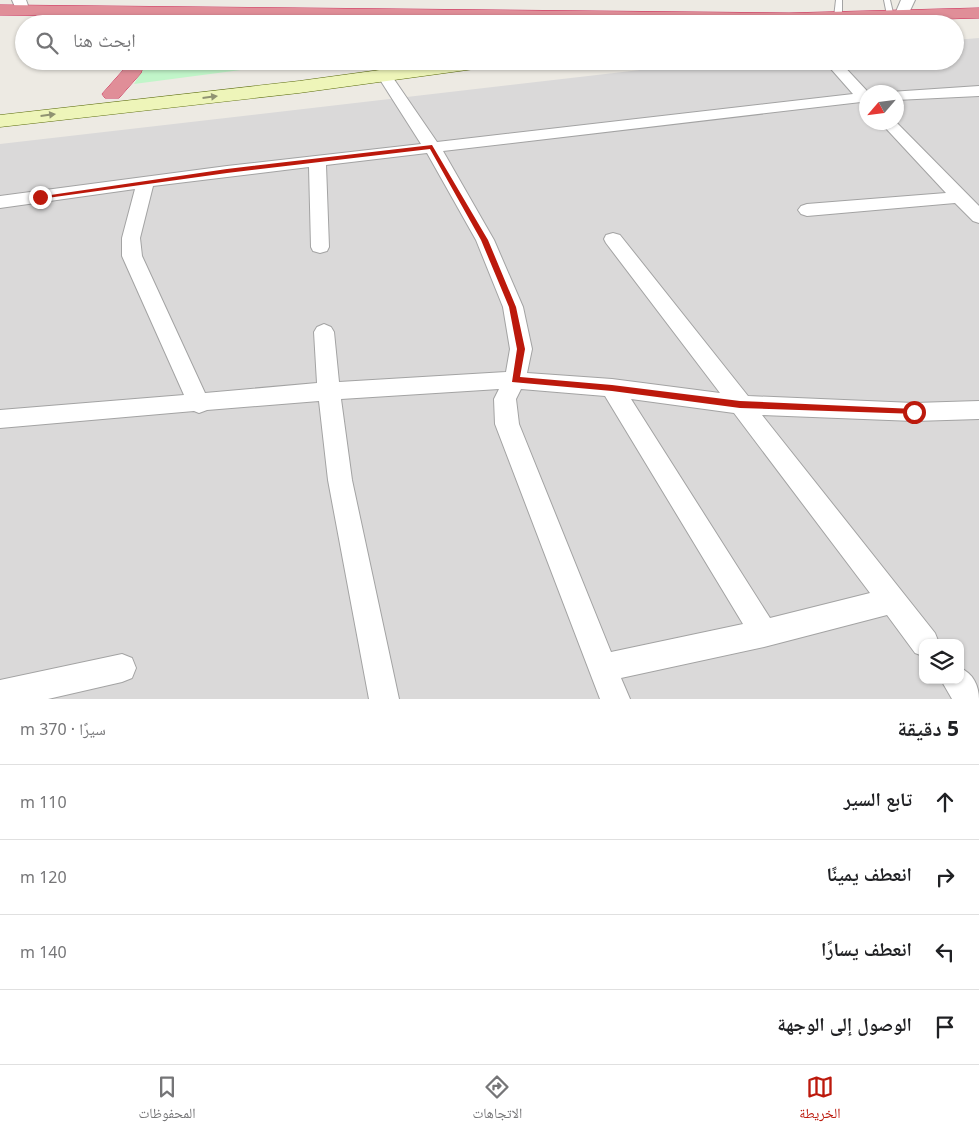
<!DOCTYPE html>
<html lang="ar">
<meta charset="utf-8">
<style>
:root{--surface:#fff;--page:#f2f2f2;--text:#202124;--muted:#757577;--line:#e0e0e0;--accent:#bc190c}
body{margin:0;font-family:"Noto Sans","Noto Naskh Arabic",sans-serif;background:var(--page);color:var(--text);direction:rtl}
.controls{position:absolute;right:15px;bottom:15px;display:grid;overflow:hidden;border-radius:10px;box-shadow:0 1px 4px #0004}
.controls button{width:45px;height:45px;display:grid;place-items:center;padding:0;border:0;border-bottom:1px solid var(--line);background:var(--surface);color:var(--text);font:25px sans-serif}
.compass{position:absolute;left:859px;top:85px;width:45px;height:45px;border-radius:50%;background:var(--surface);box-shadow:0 1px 4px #0004;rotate:242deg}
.stop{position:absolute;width:15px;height:15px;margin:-11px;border:4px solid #bc190c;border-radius:50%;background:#fff}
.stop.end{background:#bc190c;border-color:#fff;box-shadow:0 1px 5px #0008}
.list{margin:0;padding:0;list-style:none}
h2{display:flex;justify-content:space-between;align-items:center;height:65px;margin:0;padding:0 20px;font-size:21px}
h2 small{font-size:16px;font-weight:400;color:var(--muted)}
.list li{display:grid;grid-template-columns:32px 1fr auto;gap:15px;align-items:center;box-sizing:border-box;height:75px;padding:0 20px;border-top:1px solid var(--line)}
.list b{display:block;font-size:19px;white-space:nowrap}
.list em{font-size:16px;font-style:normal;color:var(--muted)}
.icon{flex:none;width:28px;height:28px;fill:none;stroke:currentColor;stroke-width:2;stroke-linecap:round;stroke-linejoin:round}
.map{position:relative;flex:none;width:979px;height:699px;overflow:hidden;direction:ltr}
.search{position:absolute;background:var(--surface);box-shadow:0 1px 4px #0004;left:15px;right:15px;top:15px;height:55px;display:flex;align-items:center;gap:12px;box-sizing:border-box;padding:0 18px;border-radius:28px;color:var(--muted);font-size:19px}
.sheet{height:365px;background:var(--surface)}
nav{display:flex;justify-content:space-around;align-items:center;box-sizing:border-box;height:70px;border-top:1px solid var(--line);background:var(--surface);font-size:14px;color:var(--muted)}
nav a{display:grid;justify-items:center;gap:2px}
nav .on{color:var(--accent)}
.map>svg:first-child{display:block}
</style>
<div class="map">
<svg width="979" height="699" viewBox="0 0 979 699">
<rect width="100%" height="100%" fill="#edeae3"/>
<!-- residential -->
<path fill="#dad9d9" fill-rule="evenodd" d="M979,38V699H0V144L718,61H955V40ZM866,92H896V122H866ZM923,643H960V680H923Z"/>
<!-- park -->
<path fill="#c1f5c9" d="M147,61H310L134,84Z"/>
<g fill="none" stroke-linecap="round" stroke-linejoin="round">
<!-- lane casing -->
<g stroke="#a3a3a3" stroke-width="2">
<g id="lane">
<path d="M836,0H842V17L838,19L834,17Z"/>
<path d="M884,0H890L894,17L887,15Z"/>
<path d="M595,61L618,63L674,61L670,63L618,67Z"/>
</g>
</g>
<!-- street casing -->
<g stroke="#a3a3a3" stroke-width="2">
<g id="street">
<path d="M12,0H26L30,11L28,14H18Z"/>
<path d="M901,0H915L907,17L902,18L895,14Z"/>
<path d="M824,61H839L868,92H866V103L861,102L443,151L494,240L523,307L532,349L527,373L612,379L720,393L606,243L604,239L606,235L613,233L620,235L748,396L914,403L979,401V419L914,421L762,415L935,633L939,643H923V656L915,653L887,615L764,647L621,678L630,699H600L495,424L494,399L499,389L341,399L352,480L399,699H369L328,480L319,401L207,410L199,413L194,411L0,428V410L184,395L122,256V238L135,189L0,208V196L227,166L421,144L377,75L384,71L389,72L437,142L853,94ZM427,153L476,240L503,307L510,349L506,372L339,382L334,332L331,327L324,324L317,327L314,332L317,383L205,393L142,256L140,238L153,186L309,167L311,247L313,251L320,253L327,251L329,247L326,165ZM521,389L605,396L743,624L611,652L519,424L516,399ZM631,399L734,413L870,593L770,618Z"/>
<path d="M979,86V96L896,100V92H890Z"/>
<path d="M880,122H896L979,206V223L973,221L955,203L807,216L801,214L798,210L801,206L807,204L946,193Z"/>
<path d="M122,654L132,658L136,668L132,678L122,682L48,699H0V680Z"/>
<path d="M960,668C973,673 979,686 979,699H952L941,680H960Z"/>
</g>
</g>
<!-- secondary casing -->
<g stroke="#5a6b0b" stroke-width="1">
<path id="secondary" d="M446,61H498L496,65L489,67L299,93L0,127V115L299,81Z"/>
</g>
<!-- highway casing -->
<g stroke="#cc2e5a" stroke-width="1">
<g id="highway">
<path d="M0,5L789,13L979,8V18L789,23L0,15Z"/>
<path d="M127,61H145L141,73L119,98H105L102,94L125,68Z"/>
</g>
</g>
<!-- lane -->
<use href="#lane" fill="#fff" fill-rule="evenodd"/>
<!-- street -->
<use href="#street" fill="#fff" fill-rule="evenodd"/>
<!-- secondary -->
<use href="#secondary" fill="#eef5b9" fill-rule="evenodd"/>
<!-- highway -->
<use href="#highway" fill="#e08e98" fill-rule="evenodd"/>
</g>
<!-- one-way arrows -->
<defs><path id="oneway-solid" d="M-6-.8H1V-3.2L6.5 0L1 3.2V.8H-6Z" transform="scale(1.25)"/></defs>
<g fill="#909372">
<use href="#oneway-solid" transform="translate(210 97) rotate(-7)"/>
<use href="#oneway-solid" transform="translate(48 115) rotate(-7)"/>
</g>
<!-- route -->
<path fill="#bc190c" d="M432,145L488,240L516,307L525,349L520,377L612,385L740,401L914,409L919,412L918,414L740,408L612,391L512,382L517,349L509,307L481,240L430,149L227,173L40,199L37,197L227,169Z"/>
</svg>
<div class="controls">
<button><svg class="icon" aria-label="layers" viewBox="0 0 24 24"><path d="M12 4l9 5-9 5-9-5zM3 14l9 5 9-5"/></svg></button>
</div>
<svg class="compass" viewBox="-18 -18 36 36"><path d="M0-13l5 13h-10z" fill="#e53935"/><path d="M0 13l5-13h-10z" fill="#757577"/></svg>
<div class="stop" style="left:914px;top:412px"></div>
<div class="stop end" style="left:40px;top:197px"></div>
<div class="search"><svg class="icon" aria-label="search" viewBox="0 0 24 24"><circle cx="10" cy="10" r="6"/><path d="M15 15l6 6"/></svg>ابحث هنا</div>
</div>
<section class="sheet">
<h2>5 دقيقة<small>سيرًا · 370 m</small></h2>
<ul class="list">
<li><svg class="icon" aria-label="ahead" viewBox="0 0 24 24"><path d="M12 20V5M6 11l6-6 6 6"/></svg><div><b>تابع السير</b></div><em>110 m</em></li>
<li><svg class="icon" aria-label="right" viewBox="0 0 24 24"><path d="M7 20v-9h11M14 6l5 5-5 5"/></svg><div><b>انعطف يمينًا</b></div><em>120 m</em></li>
<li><svg class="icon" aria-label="left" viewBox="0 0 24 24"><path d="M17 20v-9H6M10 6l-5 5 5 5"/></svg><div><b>انعطف يسارًا</b></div><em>140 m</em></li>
<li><svg class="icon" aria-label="arrive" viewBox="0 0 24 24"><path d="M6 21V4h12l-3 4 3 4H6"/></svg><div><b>الوصول إلى الوجهة</b></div></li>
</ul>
</section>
<nav>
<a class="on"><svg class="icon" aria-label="map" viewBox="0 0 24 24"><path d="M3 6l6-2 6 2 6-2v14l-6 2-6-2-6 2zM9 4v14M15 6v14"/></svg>الخريطة</a>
<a><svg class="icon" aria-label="directions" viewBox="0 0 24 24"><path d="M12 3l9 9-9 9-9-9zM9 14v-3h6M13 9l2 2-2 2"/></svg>الاتجاهات</a>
<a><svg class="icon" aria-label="saved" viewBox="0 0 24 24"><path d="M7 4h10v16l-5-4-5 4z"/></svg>المحفوظات</a>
</nav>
